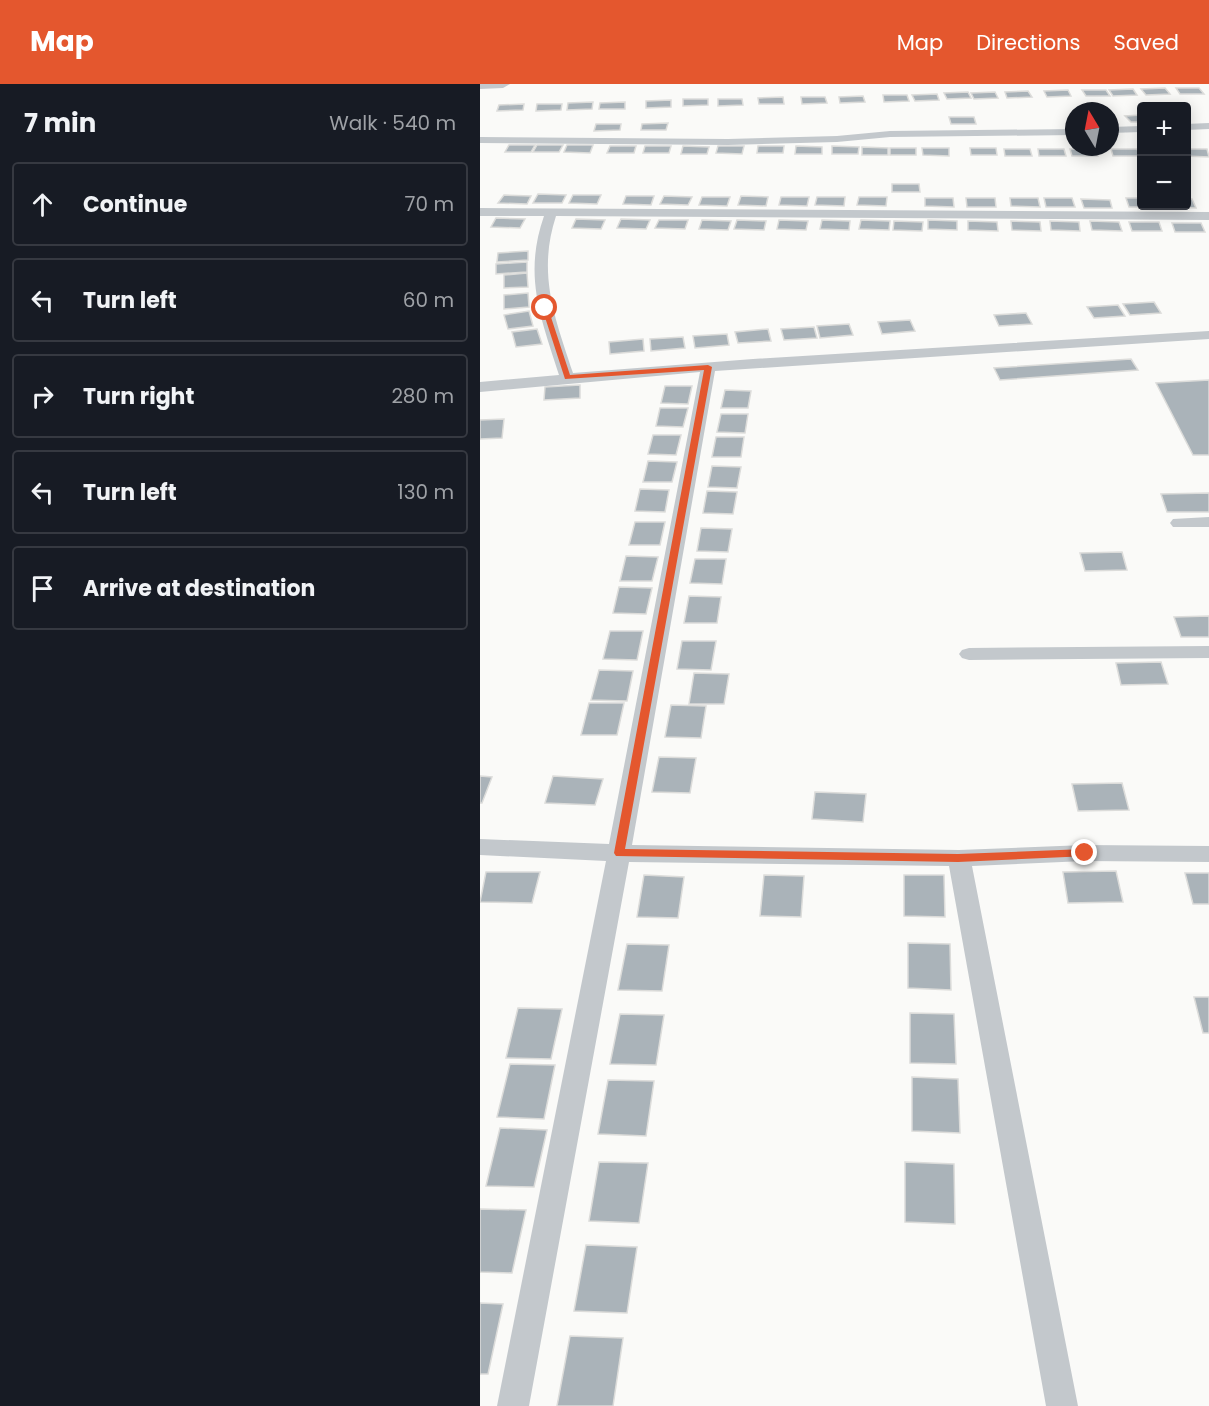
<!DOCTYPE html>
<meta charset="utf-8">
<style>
:root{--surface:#171b24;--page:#242831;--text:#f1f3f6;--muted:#9ea1a6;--line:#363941;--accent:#e4572e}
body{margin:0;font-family:Poppins,sans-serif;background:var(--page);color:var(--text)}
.controls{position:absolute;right:18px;top:18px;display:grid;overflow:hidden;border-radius:6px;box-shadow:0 3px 15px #0003}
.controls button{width:54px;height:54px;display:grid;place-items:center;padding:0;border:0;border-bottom:2px solid var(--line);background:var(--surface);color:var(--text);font:30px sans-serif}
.compass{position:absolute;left:585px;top:18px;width:54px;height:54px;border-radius:50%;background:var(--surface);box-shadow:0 3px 15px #0003;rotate:350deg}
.stop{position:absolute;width:18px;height:18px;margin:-14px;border:4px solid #e4572e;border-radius:50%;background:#fff}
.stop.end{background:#e4572e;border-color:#fff;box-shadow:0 2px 6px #0008}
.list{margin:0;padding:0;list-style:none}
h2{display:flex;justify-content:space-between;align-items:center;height:78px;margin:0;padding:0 24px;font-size:26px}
h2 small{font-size:20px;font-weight:400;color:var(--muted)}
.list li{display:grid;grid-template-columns:39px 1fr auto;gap:18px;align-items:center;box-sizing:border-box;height:84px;margin:0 12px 12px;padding:0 12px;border:2px solid var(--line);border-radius:6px}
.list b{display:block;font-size:22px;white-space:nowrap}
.list em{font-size:20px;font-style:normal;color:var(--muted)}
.icon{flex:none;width:33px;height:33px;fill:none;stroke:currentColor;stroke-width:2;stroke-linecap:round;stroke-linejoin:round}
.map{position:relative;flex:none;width:729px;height:1322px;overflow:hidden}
header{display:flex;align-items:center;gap:36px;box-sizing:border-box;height:84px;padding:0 30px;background:var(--accent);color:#fff}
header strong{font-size:28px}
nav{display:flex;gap:33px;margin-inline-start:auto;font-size:21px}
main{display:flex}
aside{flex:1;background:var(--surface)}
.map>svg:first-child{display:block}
</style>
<header>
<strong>Map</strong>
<nav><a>Map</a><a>Directions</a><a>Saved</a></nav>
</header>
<main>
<aside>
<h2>7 min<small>Walk · 540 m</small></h2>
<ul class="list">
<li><svg class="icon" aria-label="ahead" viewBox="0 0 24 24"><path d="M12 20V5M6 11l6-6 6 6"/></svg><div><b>Continue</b></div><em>70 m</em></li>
<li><svg class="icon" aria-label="left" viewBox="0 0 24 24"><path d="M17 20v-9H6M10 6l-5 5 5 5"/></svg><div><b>Turn left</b></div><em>60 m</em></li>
<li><svg class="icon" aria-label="right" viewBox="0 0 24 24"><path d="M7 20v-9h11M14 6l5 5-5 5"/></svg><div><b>Turn right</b></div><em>280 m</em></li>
<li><svg class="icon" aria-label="left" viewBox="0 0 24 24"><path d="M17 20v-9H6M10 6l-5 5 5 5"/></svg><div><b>Turn left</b></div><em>130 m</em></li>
<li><svg class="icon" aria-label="arrive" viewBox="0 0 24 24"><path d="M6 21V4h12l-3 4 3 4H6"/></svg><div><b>Arrive at destination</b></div></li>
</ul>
</aside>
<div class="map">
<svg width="729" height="1322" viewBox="0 0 729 1322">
<rect width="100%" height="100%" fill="#fafaf8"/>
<!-- building -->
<g fill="#aab3b9" stroke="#dcdcda" stroke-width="1.5">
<path d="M685,4L690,10L666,11L661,5Z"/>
<path d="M696,4H719L724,10H700Z"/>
<path d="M653,5L657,11L633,12L629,6Z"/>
<path d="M588,6L591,12L567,13L564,7Z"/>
<path d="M602,6H626L630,12H606Z"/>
<path d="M548,7L552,13L527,14L525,8Z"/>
<path d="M488,8L491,14L467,15L464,9Z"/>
<path d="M515,8L518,14L494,15L491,9Z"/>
<path d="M457,10L459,16L435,17L432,11Z"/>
<path d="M403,11H427L429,17L404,18Z"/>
<path d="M383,12L385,18L360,19L359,13Z"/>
<path d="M303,13L304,20H279L278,14Z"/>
<path d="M321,13H345L347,19L322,20Z"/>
<path d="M203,15H228V21L203,22Z"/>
<path d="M238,15H262L263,21L238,22Z"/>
<path d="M191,16V23L166,24V17Z"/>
<path d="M113,18L112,25L87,26L88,19Z"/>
<path d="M145,18V25H119L120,19Z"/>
<path d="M44,20L43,26L17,27L19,21Z"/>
<path d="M57,20H82L81,26L56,27Z"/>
<path d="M662,31V38H651L645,32Z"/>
<path d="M469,33H494L496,40H471Z"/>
<path d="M188,39L186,46H161L162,40Z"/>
<path d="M116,40H141L140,46L114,47Z"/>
<path d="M29,61H55L51,68H25Z"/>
<path d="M57,61H83L79,68H53Z"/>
<path d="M87,61H113L110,69L84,68Z"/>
<path d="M130,62H156L154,69H127Z"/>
<path d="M165,62H191L189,69H163Z"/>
<path d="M203,62L229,63L227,70H201Z"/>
<path d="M238,62H264L262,70L236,69Z"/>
<path d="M278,62H304L303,69H277Z"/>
<path d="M316,62L342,63V70H315Z"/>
<path d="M352,62L379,63L378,70H352Z"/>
<path d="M382,63L408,64V71H382Z"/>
<rect x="410" y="64" width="26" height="7"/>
<path d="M442,64H469V72L443,71Z"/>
<path d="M490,64H516L517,71H491Z"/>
<path d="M524,65H550L552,72H525Z"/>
<path d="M558,65H584L586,72H559Z"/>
<path d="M590,65H616L618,72H592Z"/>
<path d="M631,65H657L660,72H633Z"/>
<path d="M706,65H727L729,73L706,72Z"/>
<path d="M412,100H439L440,108H412Z"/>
<path d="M58,110L86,111L82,119H53Z"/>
<path d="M24,111L51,112L47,120L18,119Z"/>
<path d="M93,111H121L117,120L89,119Z"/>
<path d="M146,112H174L171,121L143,120Z"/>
<path d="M184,112L212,113L208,121L180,120Z"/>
<path d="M261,112L288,113L286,122L258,121Z"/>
<path d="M222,113H250L247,122L219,121Z"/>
<path d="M301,113H329L327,122L299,121Z"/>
<path d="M337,113H365L364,122L335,121Z"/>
<path d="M379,113H407L406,122L377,121Z"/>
<path d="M445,114H473L474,123L445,122Z"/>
<path d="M486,114H515L516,123H487Z"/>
<path d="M530,114H558L560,123L531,122Z"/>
<path d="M564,114H592L595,123H566Z"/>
<path d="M646,114H662V122L677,123H649Z"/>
<path d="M601,115L630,116L632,124H604Z"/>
<path d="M706,115H712L716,124L687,123L686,122H706Z"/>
<path d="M16,134L45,135L40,144L11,143Z"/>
<path d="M96,135L125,136L121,145L92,144Z"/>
<path d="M141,135L170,136L166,145L137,144Z"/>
<path d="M179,136H208L205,145L175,144Z"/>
<path d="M222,136L251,137L248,146L219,145Z"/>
<path d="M257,136L286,137L284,146L254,145Z"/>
<path d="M299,136L328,137L326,146L297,145Z"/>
<path d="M342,136L370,137L369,146L340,145Z"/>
<path d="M381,136L410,137L409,146L379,145Z"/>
<path d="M448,136L477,137V146L448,145Z"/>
<path d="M414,137L443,138L442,147L413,146Z"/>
<path d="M488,137L517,138L518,147L488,146Z"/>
<path d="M531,137L560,138L561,147L532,146Z"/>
<path d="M570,137L599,138L600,147L571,146Z"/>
<path d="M610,137L639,138L642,147L612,146Z"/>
<path d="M649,138H679L682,147H652Z"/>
<path d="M692,139H721L725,148H695Z"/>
<path d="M48,167V176L17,178L18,169Z"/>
<path d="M47,178V188L16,190V180Z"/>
<path d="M47,189L48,203L24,204V191Z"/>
<path d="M48,209L49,223L24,225V211Z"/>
<path d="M674,218L681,229L650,231L643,220Z"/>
<path d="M638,221L645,232L614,234L607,223Z"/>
<path d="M49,227L53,242L28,245L24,231Z"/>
<path d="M546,229L552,240L519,242L514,231Z"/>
<path d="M430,236L435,247L402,250L398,238Z"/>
<path d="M369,240L373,251L340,254L337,242Z"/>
<path d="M334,243L337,254L304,256L301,245Z"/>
<path d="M57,245L62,260L36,263L32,248Z"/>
<path d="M288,245L291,257L258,259L255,248Z"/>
<path d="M247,250L249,261L215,264L213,252Z"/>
<path d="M203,253L205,264L171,267L170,255Z"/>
<path d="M163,255L164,267L130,270L129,258Z"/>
<path d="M651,275L658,286L520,296L514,284Z"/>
<path d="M729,296V371H713L676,299Z"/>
<path d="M100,301V314L64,316L65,303Z"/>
<path d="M185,302H212L208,320L181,319Z"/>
<path d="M245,306L271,307L268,324H241Z"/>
<path d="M180,324H208L203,343L176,342Z"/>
<path d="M241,330H268L265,349L237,348Z"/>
<path d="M24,335L22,354L0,355V336Z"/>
<path d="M173,351H201L196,371L168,370Z"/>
<path d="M236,353H264L261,373H232Z"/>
<path d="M168,377L197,378L192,398H163Z"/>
<path d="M232,382L261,383L257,404L228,403Z"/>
<path d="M160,405L189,406L185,428L155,427Z"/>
<path d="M227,407L257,408L253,430L223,429Z"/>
<path d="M729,409V428H687L681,410Z"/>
<path d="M155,438H185L180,461H149Z"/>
<path d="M221,444L252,445L248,468L217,467Z"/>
<path d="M642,468L647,486L605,487L600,469Z"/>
<path d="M146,472L178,473L172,497H140Z"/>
<path d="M215,475H246L242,500L210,499Z"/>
<path d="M139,503L172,504L166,530L133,529Z"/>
<path d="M209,512L241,513L237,539H204Z"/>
<path d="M729,532V553H701L694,533Z"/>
<path d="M130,547H163L157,576L123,575Z"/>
<path d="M202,557H236L231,586L197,585Z"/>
<path d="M681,578L688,600L641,601L636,579Z"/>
<path d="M119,586L153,587L147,617L111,616Z"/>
<path d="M214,589L249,590L244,620H209Z"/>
<path d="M109,619H144L137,651H101Z"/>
<path d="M191,621L226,622L221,654L185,653Z"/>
<path d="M179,673L216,674L210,709L172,708Z"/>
<path d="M0,692L12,693L2,719H0Z"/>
<path d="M73,692L123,695L115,721L65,719Z"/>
<path d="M642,699L649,726L598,727L592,700Z"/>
<path d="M335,708L386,710L383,738L332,735Z"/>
<path d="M636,787L643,818L588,819L583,788Z"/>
<path d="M6,788H60L52,819L0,818Z"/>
<path d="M705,789H729V820H713Z"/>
<path d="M164,791L204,793L198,834L157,833Z"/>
<path d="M284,791L324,792L321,833L280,832Z"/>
<path d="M424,791H464L465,833L424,832Z"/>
<path d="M428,859L470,860L471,906L428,904Z"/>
<path d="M147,860L189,861L182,907L138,906Z"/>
<path d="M714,913H729V949H723Z"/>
<path d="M38,924L82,925L71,975L26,974Z"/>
<path d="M430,929L474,930L476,980L430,979Z"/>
<path d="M140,930L184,931L176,981L130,980Z"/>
<path d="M30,980L75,981L64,1035L17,1033Z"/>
<path d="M432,993L478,995L480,1049L432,1047Z"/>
<path d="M128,996L174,997L166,1052L118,1050Z"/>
<path d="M20,1044L67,1046L54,1103L6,1102Z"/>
<path d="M119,1078L168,1079L159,1139L109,1137Z"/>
<path d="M425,1078L474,1080L475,1140L425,1138Z"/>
<path d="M0,1125L46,1126L32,1189L0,1188Z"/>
<path d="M106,1161L157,1163L147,1229L94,1227Z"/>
<path d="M0,1219L23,1220L8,1290H0Z"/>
<path d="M90,1252L143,1254L133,1322H77Z"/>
</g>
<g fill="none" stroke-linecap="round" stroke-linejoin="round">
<!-- minor -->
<g fill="#c3c8cc" fill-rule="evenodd">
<path d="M729,39V45L706,46V40Z"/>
<path d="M662,42V48L630,49V43Z"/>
<path d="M594,45V51L410,53L357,58L248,61L0,59V53L248,55L357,52L410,47Z"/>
<path d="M0,124L729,128V136L76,132C57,190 75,234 93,289L273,275L729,247V255L235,287L152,761L479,766L605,761L729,762V778L605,777L492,782L598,1322H566L469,782L149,778L49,1322H17L126,777L0,771V755L129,760L220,288L0,308V298L79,291C61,234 43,192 64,132H0Z"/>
<path d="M729,433V443H693L690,439L693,435Z"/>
<path d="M729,562V574L489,576L482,574L479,570L482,566L489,564Z"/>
</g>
<!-- tertiary -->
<path fill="#c3c8cc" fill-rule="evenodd" d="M0,0H30L23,4L0,5Z"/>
</g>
<!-- route -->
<path fill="#e4572e" d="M65,222L68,224L90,291L228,281L232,283L145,765L478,770L605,765L609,766V772L478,778L136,772L134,769L224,286L85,295L62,224Z"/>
</svg>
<div class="controls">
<button>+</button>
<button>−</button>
</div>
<svg class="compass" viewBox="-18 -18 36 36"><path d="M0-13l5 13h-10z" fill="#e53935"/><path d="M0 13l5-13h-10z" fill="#9ea1a6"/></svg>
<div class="stop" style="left:65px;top:224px"></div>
<div class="stop end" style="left:605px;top:769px"></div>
</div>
</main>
